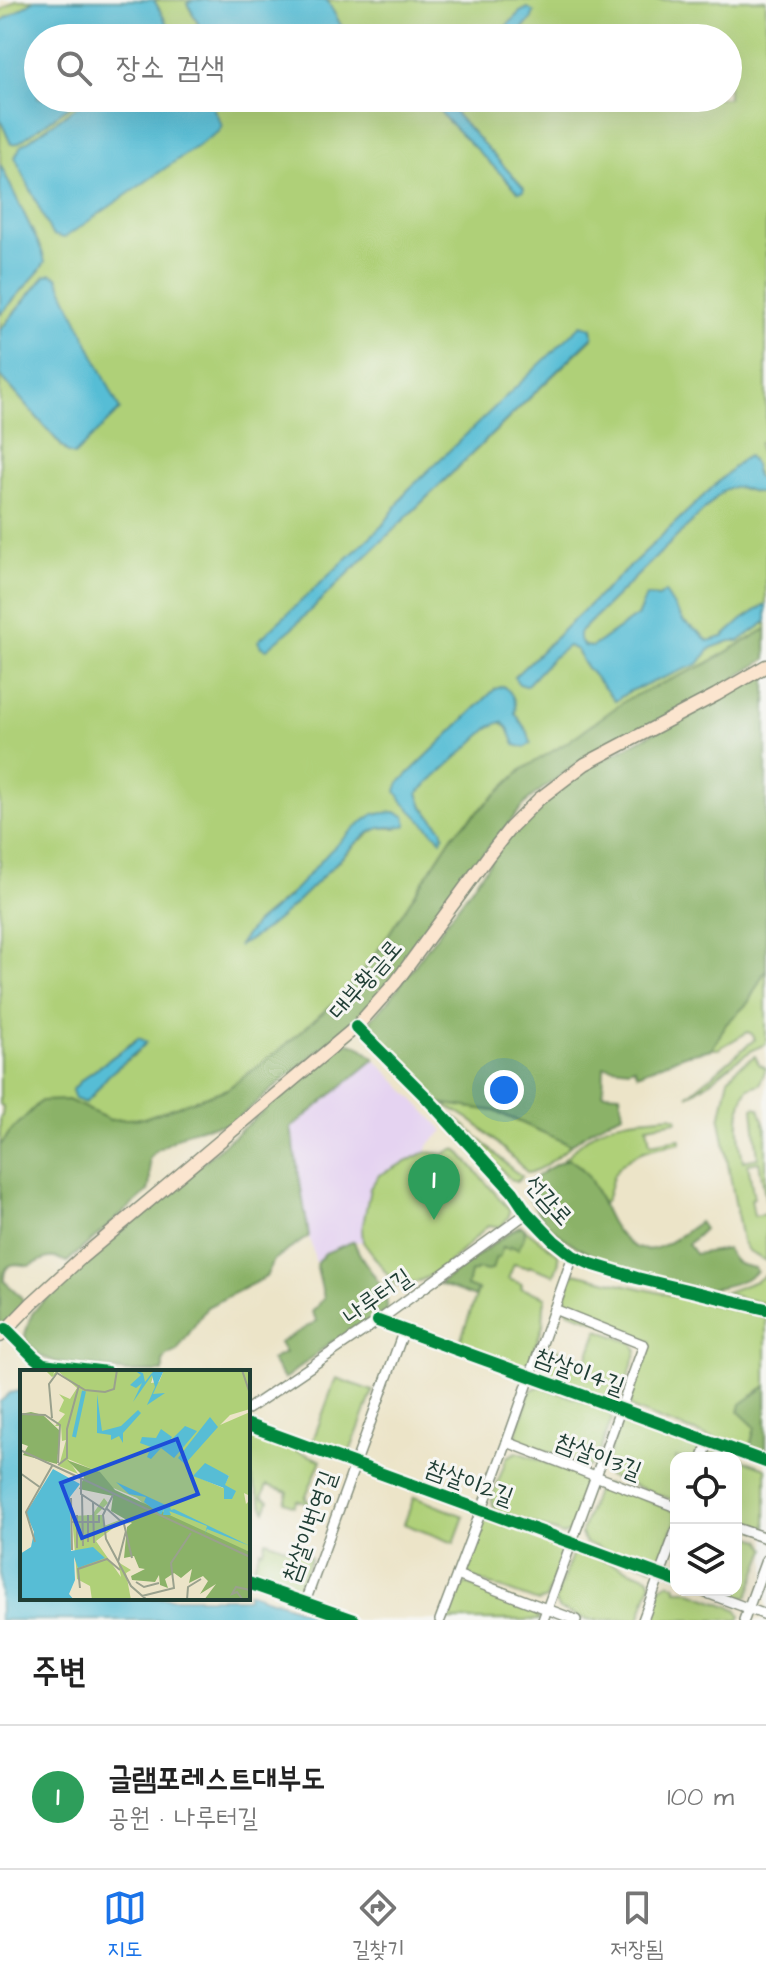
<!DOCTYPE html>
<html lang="ko">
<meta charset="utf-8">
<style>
:root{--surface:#fff;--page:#f2f2f2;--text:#222;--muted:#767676;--line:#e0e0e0;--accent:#1a73e8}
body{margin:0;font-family:"Architects Daughter","Poor Story",sans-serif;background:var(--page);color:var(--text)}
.controls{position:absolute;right:24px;bottom:24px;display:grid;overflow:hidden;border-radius:16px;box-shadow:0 8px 32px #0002}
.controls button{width:72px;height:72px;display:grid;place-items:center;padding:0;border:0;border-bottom:2px solid var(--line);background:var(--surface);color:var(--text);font:40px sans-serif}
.you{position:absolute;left:504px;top:1090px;width:28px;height:28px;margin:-20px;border:6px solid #fff;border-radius:50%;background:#1a73e8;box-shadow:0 0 0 12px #1a73e833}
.badge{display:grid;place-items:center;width:52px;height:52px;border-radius:50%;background:var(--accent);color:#fff;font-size:26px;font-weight:700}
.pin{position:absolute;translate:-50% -66px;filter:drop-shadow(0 2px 4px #0008)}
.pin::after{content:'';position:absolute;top:42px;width:28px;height:24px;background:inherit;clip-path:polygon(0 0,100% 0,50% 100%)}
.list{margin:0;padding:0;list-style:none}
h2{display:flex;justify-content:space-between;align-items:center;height:104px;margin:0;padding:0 32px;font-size:34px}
h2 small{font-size:26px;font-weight:400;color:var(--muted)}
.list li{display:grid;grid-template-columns:52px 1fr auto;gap:24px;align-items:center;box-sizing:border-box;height:144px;padding:0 32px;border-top:2px solid var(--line)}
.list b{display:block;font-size:30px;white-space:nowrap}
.list p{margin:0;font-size:26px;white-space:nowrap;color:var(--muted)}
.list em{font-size:26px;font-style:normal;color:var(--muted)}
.icon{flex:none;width:44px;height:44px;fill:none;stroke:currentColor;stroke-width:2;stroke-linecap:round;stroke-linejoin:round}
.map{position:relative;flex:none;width:766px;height:1620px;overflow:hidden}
.search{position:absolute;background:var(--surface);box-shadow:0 8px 32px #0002;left:24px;right:24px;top:24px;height:88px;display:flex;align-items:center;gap:20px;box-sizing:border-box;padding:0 28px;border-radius:44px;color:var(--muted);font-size:30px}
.sheet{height:248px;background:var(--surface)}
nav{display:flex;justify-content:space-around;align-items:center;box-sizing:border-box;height:112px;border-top:2px solid var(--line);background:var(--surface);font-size:22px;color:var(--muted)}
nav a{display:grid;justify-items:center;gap:4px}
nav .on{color:var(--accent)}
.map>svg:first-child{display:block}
</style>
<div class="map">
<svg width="766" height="1620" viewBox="0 0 766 1620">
<rect width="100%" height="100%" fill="#f6f6f2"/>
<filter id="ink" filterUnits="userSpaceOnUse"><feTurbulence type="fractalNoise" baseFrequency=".0125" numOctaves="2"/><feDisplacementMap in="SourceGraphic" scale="16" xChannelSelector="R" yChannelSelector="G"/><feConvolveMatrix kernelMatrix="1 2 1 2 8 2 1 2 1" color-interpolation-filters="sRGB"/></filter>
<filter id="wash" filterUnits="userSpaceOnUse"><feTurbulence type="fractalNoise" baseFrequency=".006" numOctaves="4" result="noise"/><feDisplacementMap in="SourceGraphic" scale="32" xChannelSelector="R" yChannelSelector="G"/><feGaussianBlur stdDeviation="1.8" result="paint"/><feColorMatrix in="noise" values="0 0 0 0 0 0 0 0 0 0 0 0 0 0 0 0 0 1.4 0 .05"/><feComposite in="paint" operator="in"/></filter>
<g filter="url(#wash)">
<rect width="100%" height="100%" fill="#ece4c8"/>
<!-- built -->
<path fill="#e5d3f1" d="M375,1059L444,1131L429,1144L426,1152L379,1175L370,1188L367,1198L362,1230L363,1242L354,1241L325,1253L316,1264L309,1236L291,1128Z"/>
<!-- green -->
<g fill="#afd078" stroke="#678656" stroke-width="2" fill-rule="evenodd">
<path d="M16,0H35L0,22V11Z"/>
<path d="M154,0H194L187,4L206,38H165L170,29Z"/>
<path d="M327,0H766V437L759,444L760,452L766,457V479L756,478L754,465L740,461L514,677L526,686L551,659L568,645L577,650L583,663L616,701L628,692L697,664L711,648L730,641H739L766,622V629L523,769L453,835L370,963L335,1002L282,1048L227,1089L144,1118L110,1120L68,1100L10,1132L0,1146V1117L2,1116L3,1107L0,1104V375L67,452L74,454L120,410L45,276L0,330V315L40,270L42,251L0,164V119L11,144L17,143L81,98H89L21,146L222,125L208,98H441L439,101L446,119L518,191H522L523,187L450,108L453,98H728V38H512L531,20L520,12L495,38H325L343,29ZM592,328L593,337L290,630L383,525L408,490ZM495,689L515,713L528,733L508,728L501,722L491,726L417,793L423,807L442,829L399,783ZM395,812L397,828H378L358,842L287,911L247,941L239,945L255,924L385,814ZM138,1038V1052L108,1075L92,1097L72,1090L84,1078Z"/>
<path d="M732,486C744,488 754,494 766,494V604L742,620L723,637L708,641L700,633L684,622L659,597L646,596L638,615L592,647L584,646L579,639V633L724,490Z"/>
<path d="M766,969V1044C736,1055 715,1082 687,1096L755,1039L752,1034L748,1032L718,1049H712L726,1024L748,1003Z"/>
<path d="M755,1056L759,1064L766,1068L760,1084L748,1088C735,1109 738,1137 743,1161L758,1158L753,1108L755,1107L759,1108L766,1130V1201L759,1162L748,1164L754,1198L751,1199L754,1216L766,1214V1261L749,1252L742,1241L720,1120L729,1078L737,1068Z"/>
<path d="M438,1103L495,1111L571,1145C558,1156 544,1169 528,1173C501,1147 474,1115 438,1103Z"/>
<path d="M448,1113L459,1120L513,1170L522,1176L520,1179L516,1182L511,1180Z"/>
<path d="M671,1116L677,1118V1121L647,1126L650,1144L680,1139L681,1143C655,1148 628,1150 614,1175C609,1185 610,1197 603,1204C595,1189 581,1154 561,1162C573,1150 586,1137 601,1129C621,1118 648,1119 671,1116Z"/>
<path d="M453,1149L458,1150L509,1209V1216L501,1227L488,1225C464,1249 433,1285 396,1286L363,1242L362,1230L370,1188L379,1175L426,1152L444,1154Z"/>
<path d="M521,1226L558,1254L559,1261L554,1275L529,1266L528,1268L514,1264L508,1279L522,1284L521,1288L546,1297L544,1305L543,1325L529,1363L519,1366L459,1344L478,1291L446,1278L517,1227Z"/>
<path d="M574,1273L766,1317V1386L752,1395L755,1427L749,1451L663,1421L633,1409L629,1402L651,1342L600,1322L569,1312C560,1299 569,1286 574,1273Z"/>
<path d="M766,1275V1304L723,1293L756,1281Z"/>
<path d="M598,1330L633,1343L637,1351L621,1398L611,1401L544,1376L540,1367L548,1346L587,1360Z"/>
<path d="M336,1378L373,1391L350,1452L343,1454L312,1443Z"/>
<path d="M540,1386L609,1410L612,1419L595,1464L588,1467L519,1442L516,1435L531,1390Z"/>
<path d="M628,1417L697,1444L699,1453L698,1458H676V1501L608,1476L604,1468L621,1420Z"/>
<path d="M248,1432L321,1460L305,1499L314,1503L313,1506L297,1500L294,1506L285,1502L288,1492L267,1485L262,1497L269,1500L265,1511L248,1470Z"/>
<path d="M716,1450L766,1468V1533L736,1524V1458H708L710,1454Z"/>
<path d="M517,1452L584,1477L588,1485L570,1532L563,1535L495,1510L491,1501L507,1457Z"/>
<path d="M606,1484L674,1511L676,1520L660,1564L652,1568L585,1543L581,1534L597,1488Z"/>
<path d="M414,1497L464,1516L454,1543L404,1524Z"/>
<path d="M490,1520L559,1544L564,1552L546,1599L538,1602L470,1577L466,1569L482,1524Z"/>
<path d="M736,1532L761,1540L766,1549L748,1596L739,1600L711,1590H736Z"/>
<path d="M266,1540L311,1557L299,1588L287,1590L249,1578L260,1549L263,1550Z"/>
<path d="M581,1551L648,1577L651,1583L639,1620H588L559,1609L555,1601L572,1555Z"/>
<path d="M668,1583L676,1586V1590H686L736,1609L741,1616L739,1620H649L661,1587Z"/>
<path d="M468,1584L536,1610L539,1620H447L460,1586Z"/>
</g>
<!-- forest -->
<g fill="#8bb268" stroke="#55784e" stroke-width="2">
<path d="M766,629V659L713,692L579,762L529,799L477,861L399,971L358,1017L231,1124L204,1127L188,1132L157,1150L149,1158C149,1169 152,1181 148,1191L67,1262C46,1253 47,1260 28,1266C13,1262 3,1264 4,1281C11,1288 17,1291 23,1300L21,1307L0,1330V1146L10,1132L41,1101L68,1100L110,1120L144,1118L227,1089L282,1048L335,1002L370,963L453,835L523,769L566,743L629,698L706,664Z"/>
<path d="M766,672V969L748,1003L726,1024L712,1049L684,1055L638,1074L634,1067L629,1069L604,1066L603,1093L620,1094L623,1114C603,1121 588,1131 571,1145L495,1111L438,1103L390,1056L375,1037L370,1028L371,1019L390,999L510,835L531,813L584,770Z"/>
<path d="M350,1043L359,1046L375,1059L291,1128L309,1236L274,1260L266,1277L207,1307L177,1351L167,1356L163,1362V1372H125L101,1367L56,1362L42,1357L26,1342L25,1334L32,1314L40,1304L112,1239L340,1046Z"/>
<path d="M568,1159C598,1171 600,1217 623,1238C626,1241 629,1244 633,1246C654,1259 682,1234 699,1222L704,1229L688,1244L695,1254L727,1249C734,1265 739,1265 755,1268L757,1272C743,1282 723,1288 705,1289C696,1290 684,1285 675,1283C628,1271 557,1250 533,1204C530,1199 527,1193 528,1187C531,1176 558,1163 568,1159Z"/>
<path d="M521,1226L525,1229C525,1237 523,1242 518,1249L510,1246L509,1249L503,1247L499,1258L496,1257L492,1270L487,1271L479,1269L470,1273L467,1286L478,1290L475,1297L439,1284L513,1230Z"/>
<path d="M354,1241C360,1265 390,1285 387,1311L342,1342L333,1341L284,1379L271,1360L285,1353L279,1343L317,1321L312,1312L324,1298L316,1264L325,1253Z"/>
<path d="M766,1386V1457L749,1451L755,1427L739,1412L741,1404Z"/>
</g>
<!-- water -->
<g fill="#57bdd5" stroke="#3b7d84" stroke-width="2">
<path d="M35,0H154L170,29L165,38H38V98H81L18,143L11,144L0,119V22Z"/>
<path d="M194,0H327L343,29L325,38H206L187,3Z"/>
<path d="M528,8L534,12L531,20L512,38H495L520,12Z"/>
<path d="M89,98H208L222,125L219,131L64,238L52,235L15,157L21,146Z"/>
<path d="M441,98H453L450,108L524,188L523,191L519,192L446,119L440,111Z"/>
<path d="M0,164L42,251L45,262L40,270L0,315Z"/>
<path d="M51,274L57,277L120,410L74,455L68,453L0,375V330L45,276Z"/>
<path d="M581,325L592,328L593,336L290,630L267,649L261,647L258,641L383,525L408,490Z"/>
<path d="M748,456L754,465L757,478L766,479V494C750,494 739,482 724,490L579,633V639L584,646L592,647L638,615L646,596L659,597L665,592L684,622L700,633L708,641L723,637L742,620L766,604V622L739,641H730L711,648L698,664L628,692L615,701L583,663L577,650L568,646L551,659L526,686L519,684L514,677L740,461Z"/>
<path d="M503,686C513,693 517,701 515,713L528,733L531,743L525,748L515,745L508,728L502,722L491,726L418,793L423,807L442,829L444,835L441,840L402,801L396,791L399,783L495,689Z"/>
<path d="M395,812L405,816L407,825C397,828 384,826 377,829C362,835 349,850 338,861C308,890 275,928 238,946L255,924L288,897L330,851L356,827L374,814Z"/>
<path d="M139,1038L147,1042C135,1056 119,1064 107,1077C99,1086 94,1095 85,1103L75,1099L72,1090L84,1078Z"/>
<path d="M19,1391H22V1598H248V1592L331,1620H0V1402L10,1393Z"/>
</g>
</g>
<g filter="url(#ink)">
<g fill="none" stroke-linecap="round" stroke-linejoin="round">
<!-- street casing -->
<g stroke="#86907e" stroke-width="12">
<g id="street">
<path d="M378,1321L766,1462"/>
<path d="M6,1329L34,1357L43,1364L107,1372"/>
<path d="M248,1409L378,1321L527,1213"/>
<path d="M248,1425L676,1581"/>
<path d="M507,1442L676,1507"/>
<path d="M703,1458L708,1442"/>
<path d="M736,1528L766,1538"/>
<path d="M457,1575L576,1620"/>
<path d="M248,1583L354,1620"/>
<path d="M699,1590L766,1615"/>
<path d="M305,1602L404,1330"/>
<path d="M440,1620L507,1442L573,1256"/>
<path d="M543,1620L644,1345L554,1309"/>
<path d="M643,1620L676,1531"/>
<path d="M744,1620L766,1560"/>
</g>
</g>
<!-- secondary casing -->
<g stroke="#86907e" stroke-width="15">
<g id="secondary">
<path d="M356,1027L424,1095L513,1192L527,1213L554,1241L573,1256L591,1264L637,1278L766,1309"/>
<path d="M0,1336L32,1303L81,1258L356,1027L396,982L489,855L511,827L539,799L585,764L716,695L766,666"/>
</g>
</g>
<!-- street -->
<use href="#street" stroke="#fff" stroke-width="9"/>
<!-- secondary -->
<use href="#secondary" stroke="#fbe5cf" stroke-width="12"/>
<!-- cycleway casing -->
<g stroke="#f6f6f2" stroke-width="17">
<g id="cycleway">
<path d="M356,1027L424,1095L513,1192L527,1213L554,1241L573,1256L591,1264L637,1278L766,1309"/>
<path d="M378,1321L766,1462"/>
<path d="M6,1329L34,1357L43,1364L107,1372"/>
<path d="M248,1425L676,1581"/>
<path d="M248,1583L354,1620"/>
</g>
</g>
<!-- cycleway -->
<use href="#cycleway" stroke="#00873e" stroke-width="12"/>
</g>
</g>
<g text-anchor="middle" stroke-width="6" stroke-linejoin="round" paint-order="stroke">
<!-- street labels -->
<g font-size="24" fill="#1f3d34" stroke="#f6f6f2">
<text transform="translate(365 979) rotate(-49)" y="8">대부황금로</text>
<text transform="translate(549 1200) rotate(48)" y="8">선감로</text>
<text transform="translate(377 1296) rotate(-35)" y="8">나루터길</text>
<text transform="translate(580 1371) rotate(20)" y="8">참살이4길</text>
<text transform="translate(599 1456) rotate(21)" y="8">참살이3길</text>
<text transform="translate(470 1482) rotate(20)" y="8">참살이2길</text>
<text transform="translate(309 1526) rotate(-70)" y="8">참살이번영길</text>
</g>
</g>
<!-- overview -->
<g transform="translate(20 1370)">
<rect width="230" height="230" fill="#ece4c8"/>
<path d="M25,0H35L33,5L37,0H135L131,13L139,12L144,0H230V39L210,45L200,55L230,42V126L224,123L226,134L230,130V182L137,145L117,128L86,115L79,102L48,89L58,104L39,96L46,70L42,71L41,56H35L45,44L39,41L44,30L39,24L50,29L57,18L39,2L32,7ZM184,95L209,106L203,118L175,106ZM84,128L88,133L76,145H82L84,156L102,149L112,153L99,154L76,171L101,207L98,192L111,200L106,203L111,230H72L70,216L57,209L52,146L72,145Z" fill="#afd078" fill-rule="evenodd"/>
<path d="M11,42L23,45L40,61L37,94L3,85L8,76L0,73V44ZM47,90L80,102L95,120L230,182V230H184L196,214L180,224L188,211L183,206L169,213L172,199L161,208L154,203L145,209L148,218L140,215L139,205L135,212L112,210L111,206L125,199L119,198L114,186L104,188L107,157L112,153L91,141L93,126L59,119L64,107Z" fill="#8bb268"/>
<path d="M114,0L123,3L125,12L131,4L135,0H144L133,24L145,23L127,35L135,17L132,5L113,32L122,13L116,18L110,15L121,5ZM77,24L82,61L101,56L118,40L121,43L103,63V73L99,66L91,70V65L77,63ZM190,47L198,57L165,94L158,88ZM165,56L177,61L154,88L141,78L131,89L127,87L131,77L120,73L122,67L136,68L141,59L152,67L150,71ZM185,93L209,106L205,115L216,121L212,129H204V118L173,106ZM33,99L60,114L50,127L51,181L73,177L85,188L58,198L54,187L55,210L49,224L54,230H0V184L11,177L14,162L6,143ZM96,112L150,137L151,140L154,139L230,176L187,159L185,164L187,156L149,141L148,138L151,145H143L144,139L141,145L124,132L126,127L109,124Z" fill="#57bdd5"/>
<path fill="none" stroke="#57bdd5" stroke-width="4" d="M54,67L64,21"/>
<path fill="none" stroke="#9aa18d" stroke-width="2" d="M222,0L230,24M0,44L25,45L40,55L38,93M32,48L29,14L37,3L65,20L85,22L94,19L97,0M0,80L230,187M38,95L47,88V59L59,15M0,103L21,118M61,108V124L85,140M62,125L63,176M93,125L83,145L86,169L111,216L127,230M51,128L52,180M73,132L74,173M86,138L104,154L112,188M57,145V178M68,145V172M51,152H79V145M15,172L6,142L32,96M98,192L106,161M116,212L124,217L139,213M60,218L58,199L87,189L100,200M122,226L154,218L151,193L171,163M167,230L168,217L181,209M223,230L217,222L212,224L216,217L230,220"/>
<path fill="#1d4ed8" fill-opacity="0.15" stroke="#1d4ed8" stroke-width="4" d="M157,69L178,124L62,168L41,113Z"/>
<rect width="230" height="230" fill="none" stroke="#1f3d34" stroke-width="4"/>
</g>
</svg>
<div class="controls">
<button><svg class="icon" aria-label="locate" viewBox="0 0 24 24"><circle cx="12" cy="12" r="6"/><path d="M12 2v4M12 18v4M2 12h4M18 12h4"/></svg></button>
<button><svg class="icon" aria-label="layers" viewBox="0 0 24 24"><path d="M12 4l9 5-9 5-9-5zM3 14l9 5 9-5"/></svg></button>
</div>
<div class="you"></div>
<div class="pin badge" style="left:434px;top:1220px;background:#2e9e5b">1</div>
<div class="search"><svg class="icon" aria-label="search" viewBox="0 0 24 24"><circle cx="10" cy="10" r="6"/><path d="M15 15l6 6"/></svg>장소 검색</div>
</div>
<section class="sheet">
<h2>주변<small></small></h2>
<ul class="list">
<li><span class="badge" style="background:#2e9e5b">1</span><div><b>글램포레스트대부도</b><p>공원 · 나루터길</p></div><em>100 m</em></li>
</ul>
</section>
<nav>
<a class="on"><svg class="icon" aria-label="map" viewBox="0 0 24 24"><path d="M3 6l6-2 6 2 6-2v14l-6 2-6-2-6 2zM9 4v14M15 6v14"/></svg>지도</a>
<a><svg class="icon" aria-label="directions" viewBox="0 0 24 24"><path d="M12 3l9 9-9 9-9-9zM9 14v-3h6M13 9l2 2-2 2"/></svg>길찾기</a>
<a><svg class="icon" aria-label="saved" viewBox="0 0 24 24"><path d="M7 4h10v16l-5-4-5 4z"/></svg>저장됨</a>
</nav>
